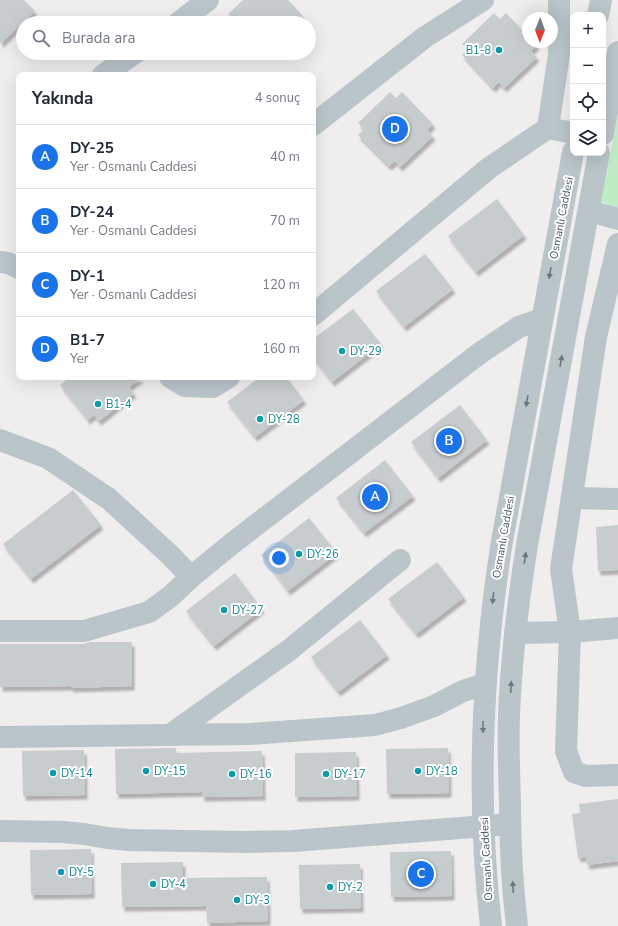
<!DOCTYPE html>
<html lang="tr">
<meta charset="utf-8">
<style>
:root{--surface:#fff;--page:#f2f2f3;--text:#1f2937;--muted:#747a83;--line:#e0e1e3;--accent:#1a73e8}
body{margin:0;font-family:"Nunito Sans",sans-serif;background:var(--page);color:var(--text)}
.controls{position:absolute;right:12px;top:12px;display:grid;overflow:hidden;border-radius:8px;box-shadow:0 4px 16px #0002}
.controls button{width:36px;height:36px;display:grid;place-items:center;padding:0;border:0;border-bottom:1px solid var(--line);background:var(--surface);color:var(--text);font:20px sans-serif}
.compass{position:absolute;left:522px;top:12px;width:36px;height:36px;border-radius:50%;background:var(--surface);box-shadow:0 4px 16px #0002;rotate:181deg}
.you{position:absolute;left:279px;top:558px;width:14px;height:14px;margin:-10px;border:3px solid #fff;border-radius:50%;background:#1a73e8;box-shadow:0 0 0 6px #1a73e833}
.badge{display:grid;place-items:center;width:26px;height:26px;border-radius:50%;background:var(--accent);color:#fff;font-size:13px;font-weight:700}
.pin{position:absolute;translate:-50% -50%;border:2px solid #fff;box-shadow:0 1px 4px #0006}
.list{margin:0;padding:0;list-style:none}
h2{display:flex;justify-content:space-between;align-items:center;height:52px;margin:0;padding:0 16px;font-size:17px}
h2 small{font-size:13px;font-weight:400;color:var(--muted)}
.list li{display:grid;grid-template-columns:26px 1fr auto;gap:12px;align-items:center;box-sizing:border-box;height:64px;padding:0 16px;border-top:1px solid var(--line)}
.list b{display:block;font-size:15px;white-space:nowrap}
.list p{margin:0;font-size:13px;white-space:nowrap;color:var(--muted)}
.list em{font-size:13px;font-style:normal;color:var(--muted)}
.icon{flex:none;width:22px;height:22px;fill:none;stroke:currentColor;stroke-width:2;stroke-linecap:round;stroke-linejoin:round}
.map{position:relative;flex:none;width:618px;height:926px;overflow:hidden}
.search{position:absolute;background:var(--surface);box-shadow:0 4px 16px #0002;left:16px;top:16px;width:300px;height:44px;display:flex;align-items:center;gap:10px;box-sizing:border-box;padding:0 14px;border-radius:22px;color:var(--muted);font-size:15px}
.panel{position:absolute;background:var(--surface);box-shadow:0 4px 16px #0002;left:16px;top:72px;width:300px;height:308px;border-radius:8px}
.map>svg:first-child{display:block}
</style>
<div class="map">
<svg width="618" height="926" viewBox="0 0 618 926">
<defs>
<filter id="shadow"><feDropShadow dx="2.5" dy="4.5" stdDeviation="1" flood-color="#0004"/></filter>
</defs>
<rect width="100%" height="100%" fill="#f0edee"/>
<!-- green -->
<path fill="#bfebc5" d="M618,116V208L601,202Z"/>
<!-- building -->
<g fill="#c7cccf" filter="url(#shadow)">
<path d="M0,0H24L35,11L0,44Z"/>
<path d="M243,0H288L303,16L295,23H237L228,14Z"/>
<path d="M494,13L500,19L506,13L528,36V42H534L537,45L531,51L537,57L504,88L499,82L493,88L462,55L468,50L462,44Z"/>
<path d="M390,92L396,98L402,92L433,124L427,130L433,136L400,167L395,161L389,166L358,135L364,129L358,123Z"/>
<path d="M497,199L524,235L476,272L448,236Z"/>
<path d="M425,254L453,289L404,327L376,291Z"/>
<path d="M353,309L381,344L332,382L313,357V339Z"/>
<path d="M70,377H142L129,387L134,393L99,421L94,415L88,420L60,385Z"/>
<path d="M260,377H286L304,400L255,437L227,402Z"/>
<path d="M460,405L487,440L438,478L411,442Z"/>
<path d="M385,460L413,496L364,533L336,498Z"/>
<path d="M73,490L101,525L31,579L3,544Z"/>
<path d="M309,518L337,553L288,591L261,555Z"/>
<path d="M618,525V570L598,571L596,527Z"/>
<path d="M437,562L464,597L416,634L388,599Z"/>
<path d="M235,573L262,609L214,646L186,611Z"/>
<path d="M360,620L387,655L338,692L311,657Z"/>
<path d="M90,642H132V686L71,688V686L0,687V644H84Z"/>
<path d="M176,748V753L262,751L263,796L202,797V792L116,794L115,749Z"/>
<path d="M448,748L449,793L387,794L386,749Z"/>
<path d="M84,750L85,795L23,796L22,751Z"/>
<path d="M356,752L357,796L295,797V753Z"/>
<path d="M618,799V861L587,865L586,857L578,858L572,814L580,813L579,804Z"/>
<path d="M91,849L92,894L31,895L30,850Z"/>
<path d="M451,851L452,896L391,897L390,852Z"/>
<path d="M183,862V878L267,877L268,921L207,923L206,906L122,907L121,863Z"/>
<path d="M360,864L361,908L300,909L299,865Z"/>
</g>
<g fill="none" stroke-linecap="round" stroke-linejoin="round">
<!-- minor -->
<g stroke="#bac5c9" stroke-width="22">
<path d="M598,15L601,0"/>
<path d="M178,23L208,0"/>
<path d="M103,75L135,53"/>
<path d="M313,125L425,37L483,0"/>
<path d="M548,128L559,54V0"/>
<path d="M603,134L618,52"/>
<path d="M589,211L618,219"/>
<path d="M618,244L596,337L561,569L570,632L566,751L574,772L586,776L618,775"/>
<path d="M0,262L8,263L19,268"/>
<path d="M313,315L489,168L548,128L573,133"/>
<path d="M170,377L185,386L213,387L229,377"/>
<path d="M0,440L48,458L109,499L170,555L191,577L234,542L480,353L519,327L542,319"/>
<path d="M572,498L618,499"/>
<path d="M0,631H84L149,612L171,596L191,577"/>
<path d="M515,633L570,632L618,628"/>
<path d="M170,735L288,651L400,560"/>
<path d="M0,737L250,734L375,725L401,718L434,706L463,691L485,684"/>
<path d="M0,831L63,832L84,834L107,838L128,840L247,842L293,841L499,825"/>
<path d="M491,926C476,798 482,668 502,541L573,152"/>
<path d="M517,926C512,885 510,843 510,802C509,774 508,745 509,717C511,659 518,602 527,545L599,153"/>
</g>
</g>
<!-- one-way arrows -->
<defs><path id="oneway-solid" d="M-6-.8H1V-3.2L6.5 0L1 3.2V.8H-6Z"/></defs>
<g fill="#6a777b">
<use href="#oneway-solid" transform="translate(550 273) rotate(100)"/>
<use href="#oneway-solid" transform="translate(561 361) rotate(-80)"/>
<use href="#oneway-solid" transform="translate(527 401) rotate(100)"/>
<use href="#oneway-solid" transform="translate(525 558) rotate(-81)"/>
<use href="#oneway-solid" transform="translate(493 598) rotate(97)"/>
<use href="#oneway-solid" transform="translate(511 687) rotate(-87)"/>
<use href="#oneway-solid" transform="translate(483 727) rotate(90)"/>
<use href="#oneway-solid" transform="translate(513 887) rotate(-94)"/>
</g>
<!-- markers -->
<g fill="#0f9aa8" stroke="#fff" stroke-width="1.5">
<circle cx="499" cy="50" r="4"/>
<circle cx="342" cy="351" r="4"/>
<circle cx="98" cy="404" r="4"/>
<circle cx="260" cy="419" r="4"/>
<circle cx="299" cy="554" r="4"/>
<circle cx="224" cy="610" r="4"/>
<circle cx="146" cy="771" r="4"/>
<circle cx="418" cy="771" r="4"/>
<circle cx="53" cy="773" r="4"/>
<circle cx="232" cy="774" r="4"/>
<circle cx="326" cy="774" r="4"/>
<circle cx="61" cy="872" r="4"/>
<circle cx="153" cy="884" r="4"/>
<circle cx="330" cy="887" r="4"/>
<circle cx="237" cy="900" r="4"/>
</g>
<g text-anchor="middle" stroke-width="4" stroke-linejoin="round" paint-order="stroke">
<!-- culture labels -->
<g font-size="11" fill="#0d838f" stroke="#fff" text-anchor="start">
<text x="491" y="54" text-anchor="end">B1-8</text>
<text x="350" y="355">DY-29</text>
<text x="106" y="408">B1-4</text>
<text x="268" y="423">DY-28</text>
<text x="307" y="558">DY-26</text>
<text x="232" y="614">DY-27</text>
<text x="154" y="775">DY-15</text>
<text x="426" y="775">DY-18</text>
<text x="61" y="777">DY-14</text>
<text x="240" y="778">DY-16</text>
<text x="334" y="778">DY-17</text>
<text x="69" y="876">DY-5</text>
<text x="161" y="888">DY-4</text>
<text x="338" y="891">DY-2</text>
<text x="245" y="904">DY-3</text>
</g>
<!-- street labels -->
<g font-size="11" fill="#475559" stroke="#fff">
<text transform="translate(561 218) rotate(-79)" y="4">Osmanlı Caddesi</text>
<text transform="translate(503 537) rotate(-80)" y="4">Osmanlı Caddesi</text>
<text transform="translate(486 859) rotate(-93)" y="4">Osmanlı Caddesi</text>
</g>
</g>
</svg>
<div class="controls">
<button>+</button>
<button>−</button>
<button><svg class="icon" aria-label="locate" viewBox="0 0 24 24"><circle cx="12" cy="12" r="6"/><path d="M12 2v4M12 18v4M2 12h4M18 12h4"/></svg></button>
<button><svg class="icon" aria-label="layers" viewBox="0 0 24 24"><path d="M12 4l9 5-9 5-9-5zM3 14l9 5 9-5"/></svg></button>
</div>
<svg class="compass" viewBox="-18 -18 36 36"><path d="M0-13l5 13h-10z" fill="#e53935"/><path d="M0 13l5-13h-10z" fill="#747a83"/></svg>
<div class="you"></div>
<div class="pin badge" style="left:375px;top:497px">A</div>
<div class="pin badge" style="left:449px;top:441px">B</div>
<div class="pin badge" style="left:421px;top:874px">C</div>
<div class="pin badge" style="left:395px;top:129px">D</div>
<div class="search"><svg class="icon" aria-label="search" viewBox="0 0 24 24"><circle cx="10" cy="10" r="6"/><path d="M15 15l6 6"/></svg>Burada ara</div>
<section class="panel">
<h2>Yakında<small>4 sonuç</small></h2>
<ul class="list">
<li><span class="badge">A</span><div><b>DY-25</b><p>Yer · Osmanlı Caddesi</p></div><em>40 m</em></li>
<li><span class="badge">B</span><div><b>DY-24</b><p>Yer · Osmanlı Caddesi</p></div><em>70 m</em></li>
<li><span class="badge">C</span><div><b>DY-1</b><p>Yer · Osmanlı Caddesi</p></div><em>120 m</em></li>
<li><span class="badge">D</span><div><b>B1-7</b><p>Yer</p></div><em>160 m</em></li>
</ul>
</section>
</div>
